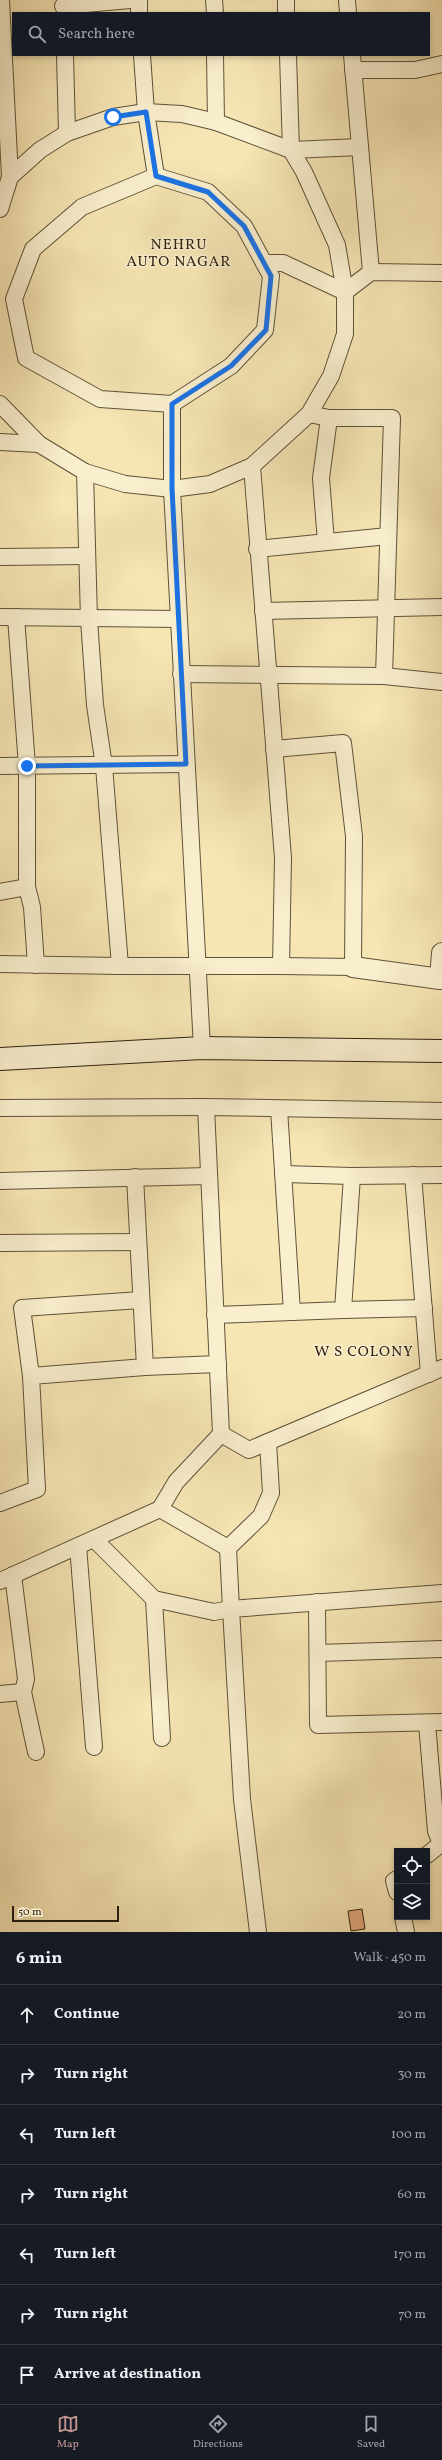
<!DOCTYPE html>
<meta charset="utf-8">
<style>
:root{--surface:#171b24;--page:#242831;--text:#f1f3f6;--muted:#9ea1a6;--line:#363941;--accent:#c59692}
body{margin:0;font-family:Vollkorn,serif;background:var(--page);color:var(--text)}
.controls{position:absolute;right:12px;bottom:12px;display:grid;overflow:hidden;border-radius:0px;box-shadow:0 2px 6px #0003}
.controls button{width:36px;height:36px;display:grid;place-items:center;padding:0;border:0;border-bottom:1px solid var(--line);background:var(--surface);color:var(--text);font:20px sans-serif}
.scale{position:absolute;left:12px;bottom:10px;width:107px;box-sizing:border-box;padding-left:4px;border:2px solid #2d200f;border-top:0;font-size:11px;line-height:14px;white-space:nowrap;color:#2d200f;-webkit-text-stroke:3px #f9efce;paint-order:stroke}
.stop{position:absolute;width:12px;height:12px;margin:-9px;border:3px solid #1a73e8;border-radius:50%;background:#fff}
.stop.end{background:#1a73e8;border-color:#fff;box-shadow:0 1px 4px #0008}
.list{margin:0;padding:0;list-style:none}
h2{display:flex;justify-content:space-between;align-items:center;height:52px;margin:0;padding:0 16px;font-size:17px}
h2 small{font-size:13px;font-weight:400;color:var(--muted)}
.list li{display:grid;grid-template-columns:26px 1fr auto;gap:12px;align-items:center;box-sizing:border-box;height:60px;padding:0 16px;border-top:1px solid var(--line)}
.list b{display:block;font-size:15px;white-space:nowrap}
.list em{font-size:13px;font-style:normal;color:var(--muted)}
.icon{flex:none;width:22px;height:22px;fill:none;stroke:currentColor;stroke-width:2;stroke-linecap:round;stroke-linejoin:round}
.map{position:relative;flex:none;width:442px;height:1932px;overflow:hidden}
.search{position:absolute;background:var(--surface);box-shadow:0 2px 6px #0003;left:12px;right:12px;top:12px;height:44px;display:flex;align-items:center;gap:10px;box-sizing:border-box;padding:0 14px;border-radius:0px;color:var(--muted);font-size:15px}
.sheet{height:472px;background:var(--surface)}
nav{display:flex;justify-content:space-around;align-items:center;box-sizing:border-box;height:56px;border-top:1px solid var(--line);background:var(--surface);font-size:11px;color:var(--muted)}
nav a{display:grid;justify-items:center;gap:2px}
nav .on{color:var(--accent)}
.map>svg:first-child{display:block}
</style>
<div class="map">
<svg width="442" height="1932" viewBox="0 0 442 1932">
<rect width="100%" height="100%" fill="#f6e6b4"/>
<filter id="stains"><feTurbulence type="fractalNoise" baseFrequency=".005" numOctaves="4"/><feColorMatrix values="0 0 0 0 .2 0 0 0 0 .09 0 0 0 0 .02 0 0 0 .5 -.17"/></filter>
<radialGradient id="worn" r=".72"><stop offset=".6" stop-color="#630" stop-opacity="0"/><stop offset="1" stop-color="#630" stop-opacity=".3"/></radialGradient>
<!-- building -->
<path fill="#e1a77c" stroke="#2d200f" d="M362,1909L365,1929L351,1931L348,1911Z"/>
<g fill="none" stroke-linecap="round" stroke-linejoin="round">
<!-- minor casing -->
<g stroke="#5f5238" stroke-width="18">
<g id="minor">
<path d="M1,0L10,177"/>
<path d="M139,0V13"/>
<path d="M214,0L215,13"/>
<path d="M286,0V13"/>
<path d="M347,0L348,13"/>
<path d="M63,6L130,0"/>
<path d="M65,55L67,133"/>
<path d="M142,55L146,112L156,176"/>
<path d="M215,55L216,122"/>
<path d="M288,55L291,150L360,147"/>
<path d="M352,55L371,272"/>
<path d="M353,70H415L442,64"/>
<path d="M156,176L208,192L244,226L271,276L265,330L231,366L172,404L100,399L26,358L14,299L33,249L82,207Z"/>
<path d="M0,209L10,177L40,150L67,133L113,117L146,112L182,114L216,122L291,150L304,172L337,245L345,292V334L331,376L309,414L252,466L210,484L172,489L125,484L85,472L39,444L0,404"/>
<path d="M264,263H283L345,292L371,272L442,273"/>
<path d="M172,404V489L202,1048"/>
<path d="M0,442L39,444"/>
<path d="M85,472L89,620L95,705L104,766L120,966H281L283,858L252,466"/>
<path d="M326,542L321,478L329,418"/>
<path d="M257,549L388,536"/>
<path d="M0,557L87,556"/>
<path d="M263,611L442,607"/>
<path d="M0,617L178,619"/>
<path d="M16,617L27,766V887L32,907L36,965"/>
<path d="M181,674L384,676L392,418H329L309,414"/>
<path d="M384,676L442,682"/>
<path d="M274,749L343,743L354,836L353,967L281,966"/>
<path d="M0,766L186,764"/>
<path d="M0,892L27,887"/>
<path d="M0,964L120,966"/>
<path d="M0,1108L206,1107L442,1111"/>
<path d="M279,1109L292,1312"/>
<path d="M283,1174L352,1176"/>
<path d="M413,1175L429,1374"/>
<path d="M0,1181L209,1176"/>
<path d="M0,1243L138,1242"/>
<path d="M343,1310L424,1308"/>
<path d="M215,1315L343,1310L352,1176L442,1175"/>
<path d="M145,1367L218,1364"/>
<path d="M31,1376L22,1308L141,1300"/>
<path d="M221,1434L249,1450L442,1368"/>
<path d="M0,1503L37,1489L31,1376L145,1367L135,1177"/>
<path d="M160,1509L228,1548"/>
<path d="M94,1539L154,1599L214,1612L231,1609L228,1548L261,1516L271,1493L268,1442"/>
<path d="M78,1546L94,1747"/>
<path d="M13,1575L26,1679L23,1692L36,1752"/>
<path d="M0,1581L160,1509L176,1482L221,1434L206,1107"/>
<path d="M154,1599L162,1738"/>
<path d="M317,1602L318,1725L442,1722"/>
<path d="M318,1653L442,1649"/>
<path d="M0,1694L23,1692"/>
<path d="M427,1723L436,1831L441,1844"/>
<path d="M427,1855L442,1843"/>
<path d="M397,1879L394,1881L397,1892"/>
<path d="M403,1917L406,1932"/>
<path d="M258,1932L242,1799L231,1609L442,1593"/>
</g>
</g>
<!-- tertiary casing -->
<g stroke="#5f5238" stroke-width="22">
<path id="tertiary" d="M353,967L440,979L442,953"/>
</g>
<!-- secondary casing -->
<g stroke="#2d200f" stroke-width="24">
<path id="secondary" d="M0,1059L202,1048L442,1051"/>
</g>
<!-- minor -->
<use href="#minor" stroke="#f9efce" stroke-width="16"/>
<!-- tertiary -->
<use href="#tertiary" stroke="#f9efce" stroke-width="20"/>
<!-- secondary -->
<use href="#secondary" stroke="#f9efce" stroke-width="22"/>
</g>
<g fill="none" stroke-linecap="round" stroke-linejoin="round">
<!-- route -->
<path stroke="#1a73e8" stroke-width="5" d="M27,766L186,764L172,488V404L231,366L266,330L271,276L244,226L208,192L156,176L146,112L113,117"/>
</g>
<g text-anchor="middle" stroke-width="3" stroke-linejoin="round" paint-order="stroke">
<!-- neighbourhood labels -->
<g font-size="15" letter-spacing="1" fill="#2d200f" stroke="#f9efce">
<text x="179" y="249">NEHRU<tspan x="179" dy="17">AUTO NAGAR</tspan></text>
<text x="364" y="1356">W S COLONY</text>
</g>
</g>
<rect width="100%" height="100%" filter="url(#stains)"/>
<rect width="100%" height="100%" fill="url(#worn)"/>
</svg>
<div class="controls">
<button><svg class="icon" aria-label="locate" viewBox="0 0 24 24"><circle cx="12" cy="12" r="6"/><path d="M12 2v4M12 18v4M2 12h4M18 12h4"/></svg></button>
<button><svg class="icon" aria-label="layers" viewBox="0 0 24 24"><path d="M12 4l9 5-9 5-9-5zM3 14l9 5 9-5"/></svg></button>
</div>
<div class="scale">50 m</div>
<div class="stop" style="left:113px;top:117px"></div>
<div class="stop end" style="left:27px;top:766px"></div>
<div class="search"><svg class="icon" aria-label="search" viewBox="0 0 24 24"><circle cx="10" cy="10" r="6"/><path d="M15 15l6 6"/></svg>Search here</div>
</div>
<section class="sheet">
<h2>6 min<small>Walk · 450 m</small></h2>
<ul class="list">
<li><svg class="icon" aria-label="ahead" viewBox="0 0 24 24"><path d="M12 20V5M6 11l6-6 6 6"/></svg><div><b>Continue</b></div><em>20 m</em></li>
<li><svg class="icon" aria-label="right" viewBox="0 0 24 24"><path d="M7 20v-9h11M14 6l5 5-5 5"/></svg><div><b>Turn right</b></div><em>30 m</em></li>
<li><svg class="icon" aria-label="left" viewBox="0 0 24 24"><path d="M17 20v-9H6M10 6l-5 5 5 5"/></svg><div><b>Turn left</b></div><em>100 m</em></li>
<li><svg class="icon" aria-label="right" viewBox="0 0 24 24"><path d="M7 20v-9h11M14 6l5 5-5 5"/></svg><div><b>Turn right</b></div><em>60 m</em></li>
<li><svg class="icon" aria-label="left" viewBox="0 0 24 24"><path d="M17 20v-9H6M10 6l-5 5 5 5"/></svg><div><b>Turn left</b></div><em>170 m</em></li>
<li><svg class="icon" aria-label="right" viewBox="0 0 24 24"><path d="M7 20v-9h11M14 6l5 5-5 5"/></svg><div><b>Turn right</b></div><em>70 m</em></li>
<li><svg class="icon" aria-label="arrive" viewBox="0 0 24 24"><path d="M6 21V4h12l-3 4 3 4H6"/></svg><div><b>Arrive at destination</b></div></li>
</ul>
</section>
<nav>
<a class="on"><svg class="icon" aria-label="map" viewBox="0 0 24 24"><path d="M3 6l6-2 6 2 6-2v14l-6 2-6-2-6 2zM9 4v14M15 6v14"/></svg>Map</a>
<a><svg class="icon" aria-label="directions" viewBox="0 0 24 24"><path d="M12 3l9 9-9 9-9-9zM9 14v-3h6M13 9l2 2-2 2"/></svg>Directions</a>
<a><svg class="icon" aria-label="saved" viewBox="0 0 24 24"><path d="M7 4h10v16l-5-4-5 4z"/></svg>Saved</a>
</nav>
